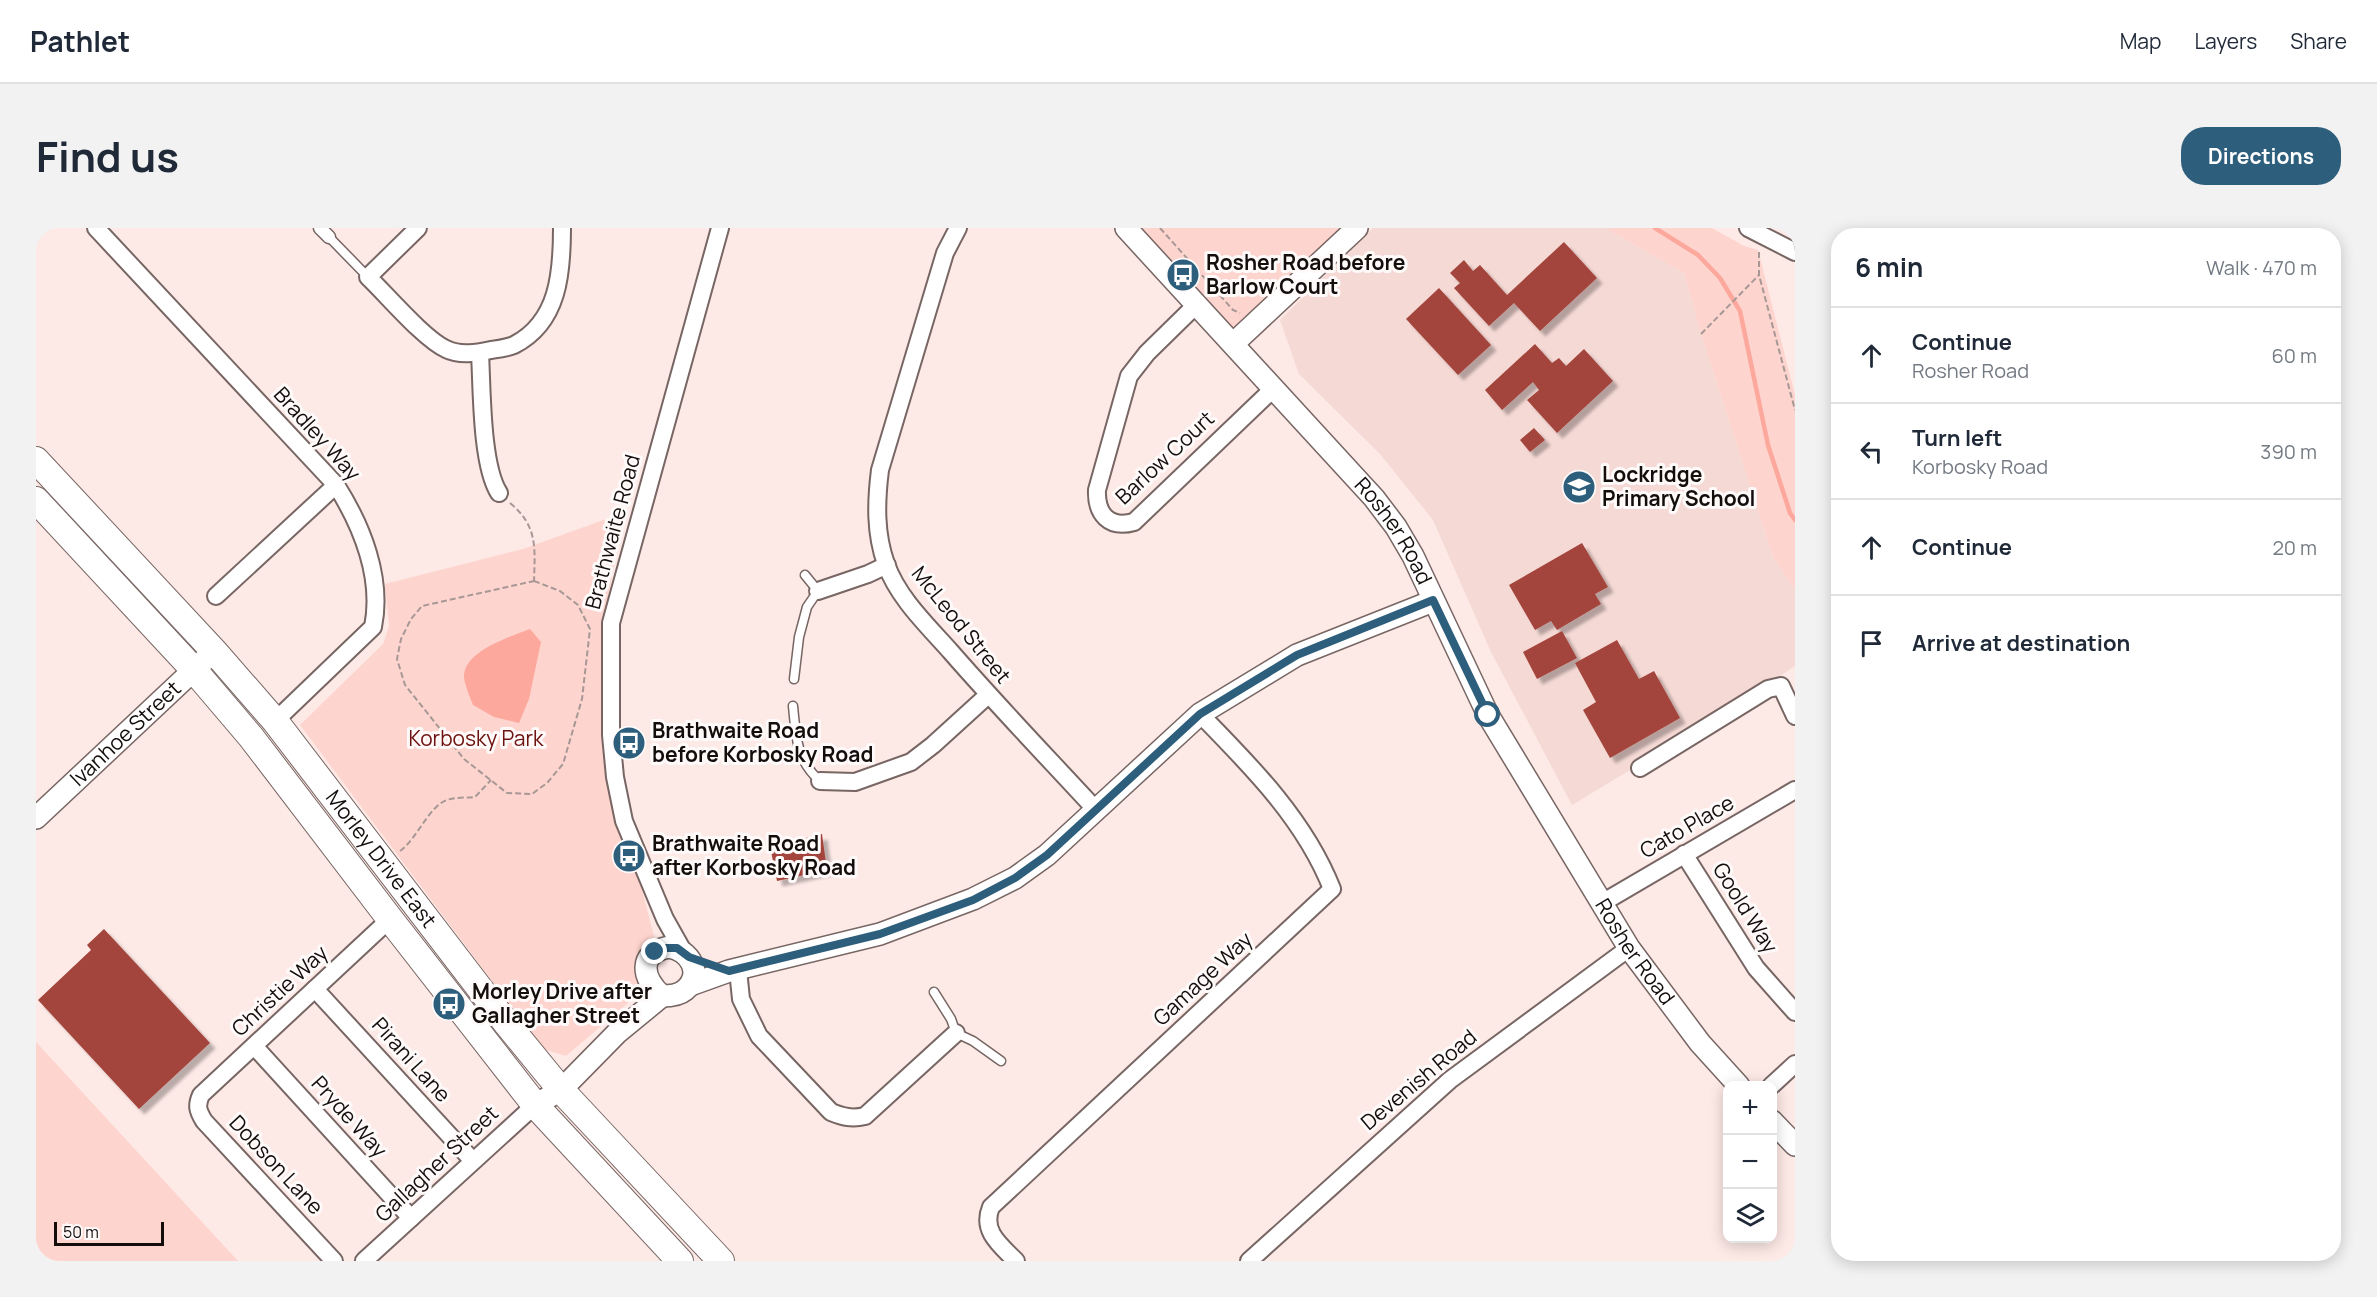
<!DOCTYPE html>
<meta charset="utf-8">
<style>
:root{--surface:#fff;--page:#f2f2f3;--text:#1f2937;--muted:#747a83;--line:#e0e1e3;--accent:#2d5e7c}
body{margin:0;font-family:Manrope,sans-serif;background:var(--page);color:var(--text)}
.controls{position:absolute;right:18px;bottom:18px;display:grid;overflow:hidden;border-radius:12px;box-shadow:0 3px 15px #0003}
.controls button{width:54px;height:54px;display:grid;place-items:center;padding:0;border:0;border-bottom:2px solid var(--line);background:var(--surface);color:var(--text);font:30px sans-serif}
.scale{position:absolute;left:18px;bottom:15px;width:110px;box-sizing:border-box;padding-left:6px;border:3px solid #130d0c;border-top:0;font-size:16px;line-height:21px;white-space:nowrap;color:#130d0c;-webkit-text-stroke:4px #fefafa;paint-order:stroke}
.stop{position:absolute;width:18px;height:18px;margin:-14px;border:4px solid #2d5e7c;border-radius:50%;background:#fff}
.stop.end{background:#2d5e7c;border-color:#fff;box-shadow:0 2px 6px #0008}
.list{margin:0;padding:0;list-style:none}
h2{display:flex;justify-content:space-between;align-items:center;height:78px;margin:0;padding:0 24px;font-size:26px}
h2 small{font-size:20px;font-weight:400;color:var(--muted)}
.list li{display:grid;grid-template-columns:39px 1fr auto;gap:18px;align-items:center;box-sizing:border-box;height:96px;padding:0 24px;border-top:2px solid var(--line)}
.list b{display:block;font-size:22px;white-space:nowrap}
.list p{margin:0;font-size:20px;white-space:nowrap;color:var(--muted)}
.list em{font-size:20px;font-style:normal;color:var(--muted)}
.icon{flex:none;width:33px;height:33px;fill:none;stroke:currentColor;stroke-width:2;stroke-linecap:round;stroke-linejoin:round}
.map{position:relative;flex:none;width:1759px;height:1033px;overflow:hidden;border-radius:24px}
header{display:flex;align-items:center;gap:36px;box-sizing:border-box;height:84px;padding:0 30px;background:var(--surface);border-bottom:2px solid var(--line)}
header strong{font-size:28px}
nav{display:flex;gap:33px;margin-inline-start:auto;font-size:21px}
.intro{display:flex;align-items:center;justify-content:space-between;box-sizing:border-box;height:144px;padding:0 36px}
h1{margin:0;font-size:42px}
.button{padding:15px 27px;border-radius:24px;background:var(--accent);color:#fff;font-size:21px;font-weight:700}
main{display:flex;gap:36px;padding:0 36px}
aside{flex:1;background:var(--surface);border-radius:24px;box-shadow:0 3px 15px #0003}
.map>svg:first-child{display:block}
</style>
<header>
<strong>Pathlet</strong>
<nav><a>Map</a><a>Layers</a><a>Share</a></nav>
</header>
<div class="intro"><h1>Find us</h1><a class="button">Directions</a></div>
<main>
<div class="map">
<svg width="1759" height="1033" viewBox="0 0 1759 1033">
<defs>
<filter id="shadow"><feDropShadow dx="5.5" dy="5.5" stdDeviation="1.5" flood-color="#0004"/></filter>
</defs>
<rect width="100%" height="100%" fill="#fde9e6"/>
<!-- built -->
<path fill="#f5d9d5" d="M1337,0H1569L1648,45L1665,106L1737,329L1759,362V438L1672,495L1536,577L1455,424L1397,292L1344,226L1263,146L1244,92Z"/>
<!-- green -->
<g fill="#fed4ce">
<path d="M1103,0H1322L1202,113Z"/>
<path d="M1569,0H1676L1708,18L1722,22L1759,167V362L1737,329L1665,106L1648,45Z"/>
<path d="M587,285L568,394L573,537L618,708L607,762L530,828L507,821L264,497L347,416L353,398L349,356L487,321Z"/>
<path d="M0,814L202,1033H0Z"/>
</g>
<!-- water -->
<path fill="#fca89d" d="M494,401L505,414L493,471L483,495L458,489L437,477C434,469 429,458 428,449C427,423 474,409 494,401Z"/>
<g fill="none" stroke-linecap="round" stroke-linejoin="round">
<!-- stream -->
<path stroke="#fca89d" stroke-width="4.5" d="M1619,0L1662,27L1684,50L1704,83L1732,217L1754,285L1759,292"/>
</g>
<!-- building -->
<g fill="#a3453c" filter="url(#shadow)">
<path d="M1528,14L1561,50L1504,103L1478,75L1453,98L1418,60L1424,55L1414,45L1428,32L1437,43L1444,37L1471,67Z"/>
<path d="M1403,60L1455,117L1422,147L1370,91Z"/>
<path d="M1499,116L1516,135L1523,130L1530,138L1548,121L1577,153L1521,205L1491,172L1503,162L1497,154L1466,182L1449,162Z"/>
<path d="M1498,200L1509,212L1494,224L1484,212Z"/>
<path d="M1546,315L1572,359L1559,366L1565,376L1521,402L1515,393L1499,402L1473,357Z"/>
<path d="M1526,403L1541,430L1501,451L1487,424Z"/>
<path d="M1581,412L1603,451L1618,443L1644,490L1574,530L1547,482L1560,474L1539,435Z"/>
<path d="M786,606L791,642L741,653L735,623L771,615L770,610Z"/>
<path d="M68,701L174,815L103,881L2,772L55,722L51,717Z"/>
</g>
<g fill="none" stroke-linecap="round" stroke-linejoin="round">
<!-- service casing -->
<g stroke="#776663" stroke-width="11">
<g id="service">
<path d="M293,9L332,49"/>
<path d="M758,451L763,409L771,379L782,363L769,347"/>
<path d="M757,478C760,508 760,532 784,553"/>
<path d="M898,764L915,791L920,805L937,813L965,833"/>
</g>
</g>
<!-- pedestrian casing -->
<g stroke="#776663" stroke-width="15">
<path id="pedestrian" d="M284,0L293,9"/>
</g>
<!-- minor casing -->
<g stroke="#776663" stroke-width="20">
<g id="minor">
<path d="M60,0L300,257C326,298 347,350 337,399L239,493"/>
<path d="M382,0L332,49C351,67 388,111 410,121C424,128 441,125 455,122C462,121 471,120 478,117C523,94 526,44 526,0"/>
<path d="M922,0L909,25L844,242C840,274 839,305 850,336C862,370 892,398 915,424C962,478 1012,530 1060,582"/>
<path d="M1712,0L1759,24"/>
<path d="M1161,76L1111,125L1093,148L1061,262C1060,286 1073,301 1098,294L1238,160"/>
<path d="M444,125C446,160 445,237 463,265"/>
<path d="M782,363L832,346L851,337"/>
<path d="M180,368L300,257"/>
<path d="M1604,540L1732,461L1745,458L1759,488"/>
<path d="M784,553L819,554L875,534L897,517L952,467"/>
<path d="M1648,626L1720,740L1759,784"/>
<path d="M1566,675L1759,562"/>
<path d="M647,723L629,691L588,593L579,549L575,507V395L684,0"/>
<path d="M702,742L705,771L723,808L795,884C807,889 816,891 829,888L920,805"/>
<path d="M279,761L437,933"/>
<path d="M218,818L375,990"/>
<path d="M1735,858L1759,836"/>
<path d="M298,1033L168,893C162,883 160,878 165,867L354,691"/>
<path d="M328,1033L499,877"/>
<path d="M980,1033C964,1017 945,1003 955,979L1296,661C1269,592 1215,538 1164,486"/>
<path d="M1213,1033L1414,852L1593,720"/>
</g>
</g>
<!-- tertiary casing -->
<g stroke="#776663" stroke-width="24">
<g id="tertiary">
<path id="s1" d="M1090,0L1338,270L1360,299L1377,328L1452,487L1593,720L1664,815L1703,858"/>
<path d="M1198,115L1321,0"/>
<path id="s2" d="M0,590L178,423"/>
<path d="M633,719C654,722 668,746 649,762C643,767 634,768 626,768C606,751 601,725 633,719Z"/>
<path d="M654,757L693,743L844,706L937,671L979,650L1011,627L1164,486L1261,427L1397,373"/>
<path d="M499,877L525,862L581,805L626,768"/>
<path d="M1736,893L1759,917"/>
</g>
</g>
<!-- primary casing -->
<g stroke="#776663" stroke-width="28">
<g id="primary">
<path id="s3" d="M0,232L178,423L239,493L471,796L525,862L685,1033"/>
<path d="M0,272L158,442L215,509L354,691L499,877L644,1033"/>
</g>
</g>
<!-- path -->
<g stroke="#a79896" stroke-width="2" stroke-dasharray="6 3" stroke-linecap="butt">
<path d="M1124,0L1197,82L1204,85"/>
<path d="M1723,24V47L1759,182"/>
<path d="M1665,106L1723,47"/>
<path d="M474,275C502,298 499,320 498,353"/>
<path d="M498,353L524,363L542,377L554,401L546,471L527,536L511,555L496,566L471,565L428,531L369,457L361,431L365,411L375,391L386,378Z"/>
<path d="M364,623C381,611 393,578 411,572C419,569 430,570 439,569L455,552"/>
</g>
<!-- service -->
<use href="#service" stroke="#fff" stroke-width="8"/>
<!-- pedestrian -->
<use href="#pedestrian" stroke="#fff" stroke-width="12"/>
<!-- minor -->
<use href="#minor" stroke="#fff" stroke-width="16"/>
<!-- tertiary -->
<use href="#tertiary" stroke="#fff" stroke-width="21"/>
<!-- primary -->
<use href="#primary" stroke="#fff" stroke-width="26"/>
</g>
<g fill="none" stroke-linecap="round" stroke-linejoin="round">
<!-- route -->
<path stroke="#2d5e7c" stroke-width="8" d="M619,724L626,720H641L653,729L693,743L844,706L937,672L979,650L1011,627L1164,486L1261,427L1397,372L1452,487"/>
</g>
<!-- icons -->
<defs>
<g id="bus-disc" transform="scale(1.725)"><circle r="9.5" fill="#2d5e7c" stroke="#fefafa"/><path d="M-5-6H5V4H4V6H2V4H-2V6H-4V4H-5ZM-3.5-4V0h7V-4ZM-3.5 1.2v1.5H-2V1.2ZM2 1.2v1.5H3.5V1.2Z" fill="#fff"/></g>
<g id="school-disc" transform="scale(1.725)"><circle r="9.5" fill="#2d5e7c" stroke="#fefafa"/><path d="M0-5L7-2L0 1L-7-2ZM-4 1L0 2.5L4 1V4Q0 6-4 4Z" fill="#fff"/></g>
</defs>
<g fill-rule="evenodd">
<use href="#bus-disc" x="1147" y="47"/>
<use href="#school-disc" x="1543" y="259"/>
<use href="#bus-disc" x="593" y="515"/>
<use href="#bus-disc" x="593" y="628"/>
<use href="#bus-disc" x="413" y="776"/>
</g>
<g text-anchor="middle" stroke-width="6" stroke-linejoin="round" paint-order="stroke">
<!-- poi labels -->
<g font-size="21" font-weight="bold" fill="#130d0c" stroke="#fefafa" text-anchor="start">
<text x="1170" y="42">Rosher Road before<tspan x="1170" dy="24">Barlow Court</tspan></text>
<text x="1566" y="254">Lockridge<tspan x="1566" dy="24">Primary School</tspan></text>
<text x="616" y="510">Brathwaite Road<tspan x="616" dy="24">before Korbosky Road</tspan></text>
<text x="616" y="623">Brathwaite Road<tspan x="616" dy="24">after Korbosky Road</tspan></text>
<text x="436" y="771">Morley Drive after<tspan x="436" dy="24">Gallagher Street</tspan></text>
</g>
<!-- street labels -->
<g font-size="21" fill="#130d0c" stroke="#fefafa">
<text transform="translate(281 206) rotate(48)" y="7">Bradley Way</text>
<text transform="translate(1129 230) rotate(-43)" y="7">Barlow Court</text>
<text transform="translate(577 304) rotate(-75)" y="7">Brathwaite Road</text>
<text dy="7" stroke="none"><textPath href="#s1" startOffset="405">Rosher Road</textPath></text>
<text transform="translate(925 397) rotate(51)" y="7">McLeod Street</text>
<text dy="7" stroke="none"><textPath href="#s2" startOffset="123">Ivanhoe Street</textPath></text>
<text transform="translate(1651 599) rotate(-30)" y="7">Cato Place</text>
<text dy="7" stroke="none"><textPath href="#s3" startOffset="528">Morley Drive East</textPath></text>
<text transform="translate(1709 680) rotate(58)" y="7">Goold Way</text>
<text dy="7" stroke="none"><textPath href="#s1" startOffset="891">Rosher Road</textPath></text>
<text transform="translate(1167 751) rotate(-43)" y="7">Gamage Way</text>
<text transform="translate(244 763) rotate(-43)" y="7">Christie Way</text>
<text transform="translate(375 832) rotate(48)" y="7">Pirani Lane</text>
<text transform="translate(1383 852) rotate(-40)" y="7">Devenish Road</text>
<text transform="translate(313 889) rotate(48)" y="7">Pryde Way</text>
<text transform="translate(401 936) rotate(-43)" y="7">Gallagher Street</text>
<text transform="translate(240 937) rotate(47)" y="7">Dobson Lane</text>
</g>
<!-- park labels -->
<g font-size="21" fill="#6d120f" stroke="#fefafa">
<text x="440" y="518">Korbosky Park</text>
</g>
</g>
</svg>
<div class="controls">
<button>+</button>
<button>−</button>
<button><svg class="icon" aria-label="layers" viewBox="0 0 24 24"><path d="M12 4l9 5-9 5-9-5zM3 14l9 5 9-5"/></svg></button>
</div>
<div class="scale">50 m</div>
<div class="stop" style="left:1452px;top:487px"></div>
<div class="stop end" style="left:619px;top:724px"></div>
</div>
<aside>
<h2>6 min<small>Walk · 470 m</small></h2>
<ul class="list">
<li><svg class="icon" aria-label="ahead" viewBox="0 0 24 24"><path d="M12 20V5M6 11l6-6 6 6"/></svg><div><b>Continue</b><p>Rosher Road</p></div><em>60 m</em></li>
<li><svg class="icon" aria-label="left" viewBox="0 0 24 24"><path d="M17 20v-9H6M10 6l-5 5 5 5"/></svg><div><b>Turn left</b><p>Korbosky Road</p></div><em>390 m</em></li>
<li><svg class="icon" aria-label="ahead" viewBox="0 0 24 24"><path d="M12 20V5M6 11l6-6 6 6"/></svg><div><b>Continue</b></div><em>20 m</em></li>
<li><svg class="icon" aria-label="arrive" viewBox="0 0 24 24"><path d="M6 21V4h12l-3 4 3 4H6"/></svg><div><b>Arrive at destination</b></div></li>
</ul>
</aside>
</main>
